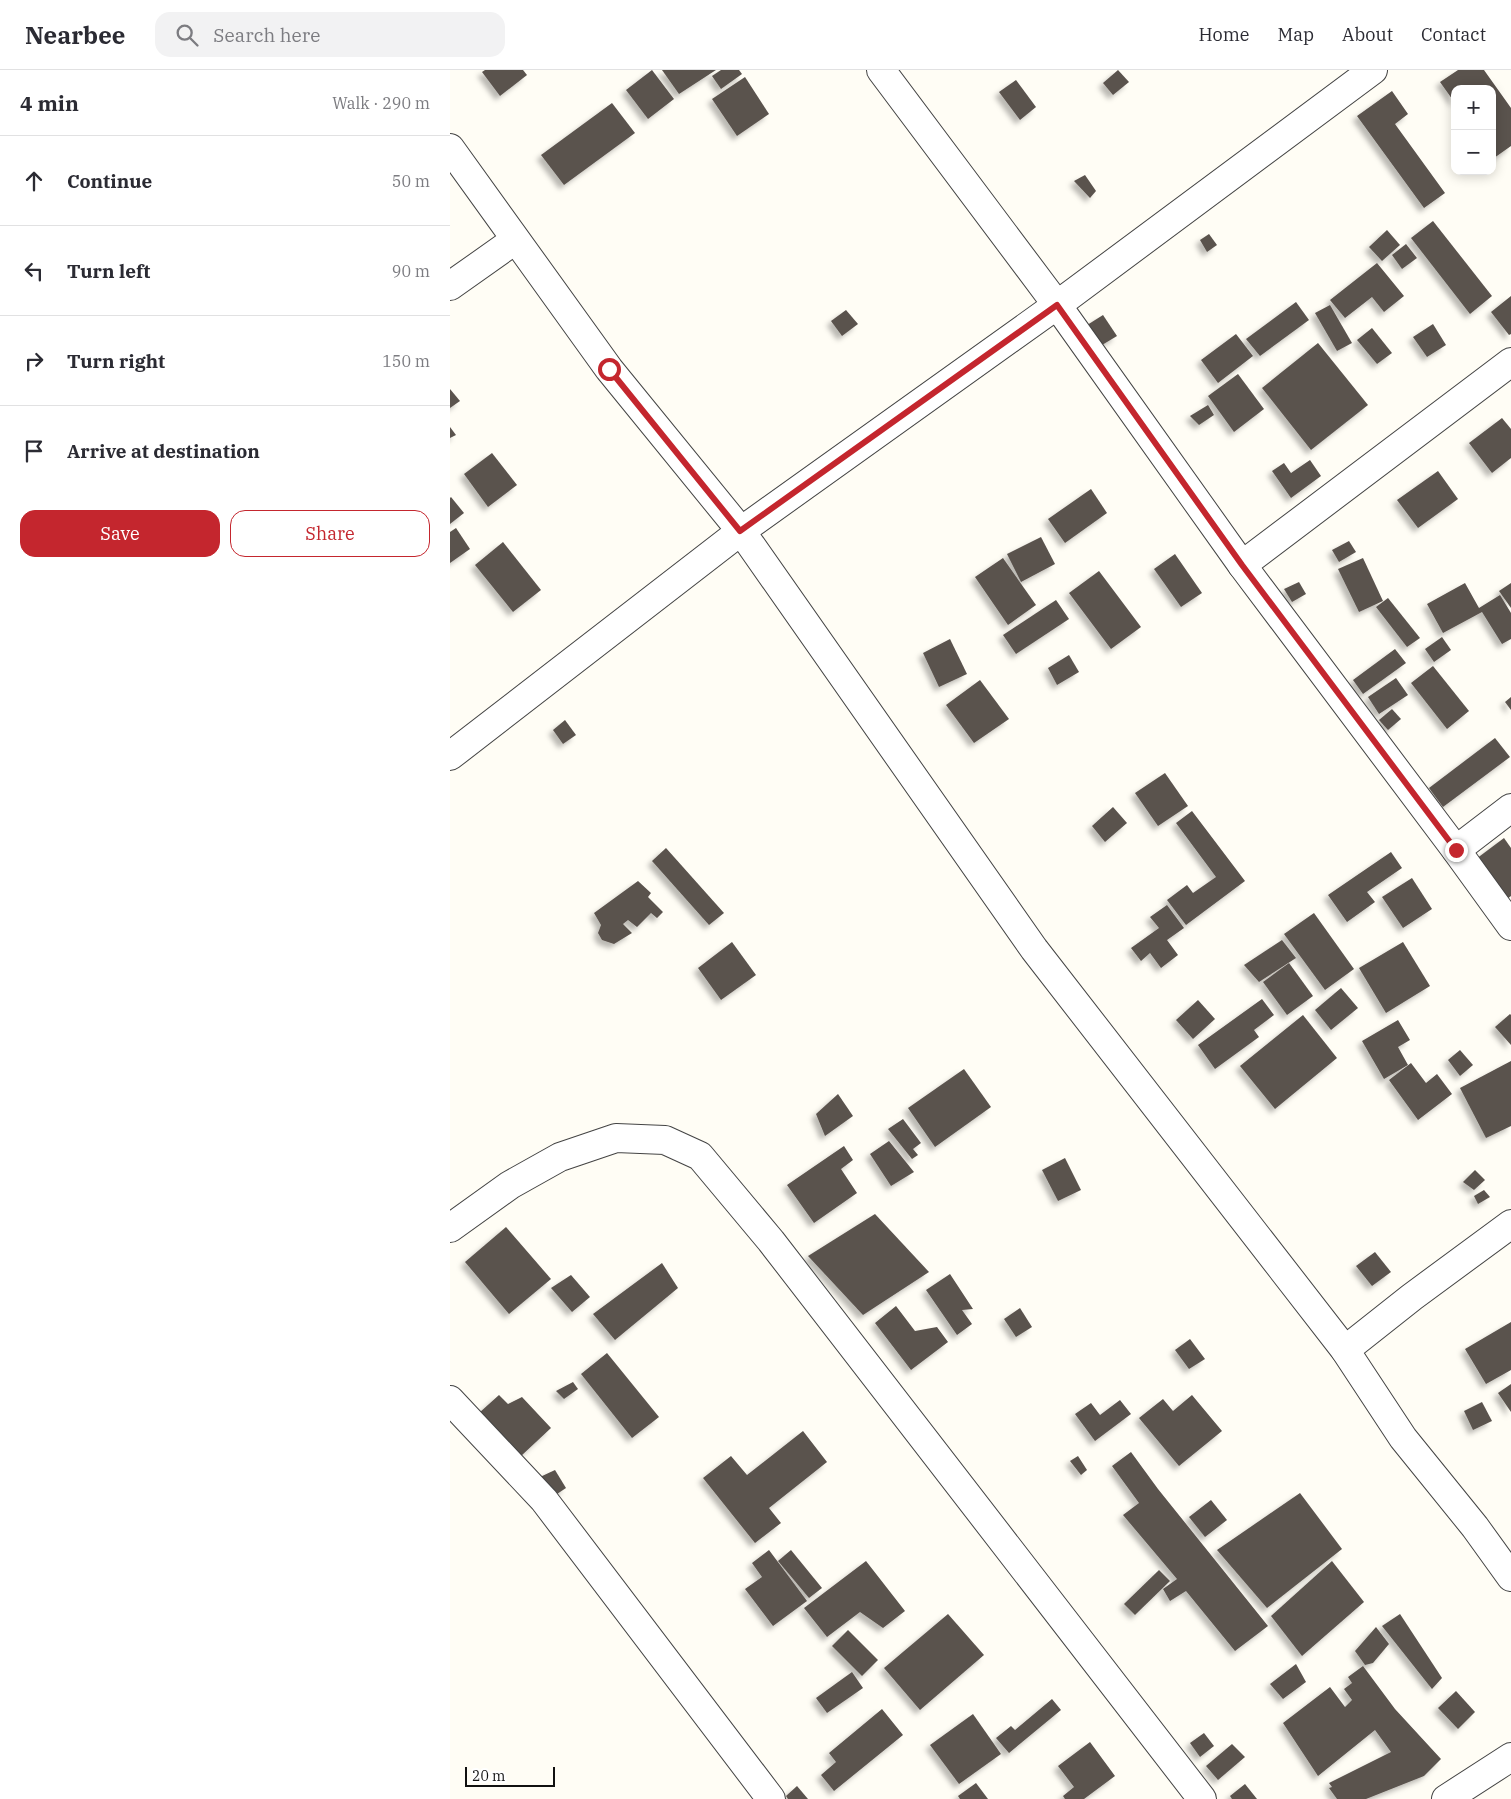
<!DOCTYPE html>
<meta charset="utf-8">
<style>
:root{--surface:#fff;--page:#f2f2f3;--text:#2b2b33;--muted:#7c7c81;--line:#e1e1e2;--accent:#c4262e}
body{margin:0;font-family:"IBM Plex Serif",serif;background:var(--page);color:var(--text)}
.controls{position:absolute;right:15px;top:15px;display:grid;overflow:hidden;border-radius:10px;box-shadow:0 2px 12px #0003}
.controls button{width:45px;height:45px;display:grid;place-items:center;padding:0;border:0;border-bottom:1px solid var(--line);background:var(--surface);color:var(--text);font:25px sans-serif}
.scale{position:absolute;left:15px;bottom:12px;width:90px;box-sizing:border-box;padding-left:5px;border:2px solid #111;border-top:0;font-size:14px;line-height:18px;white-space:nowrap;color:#111;-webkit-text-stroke:4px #fff;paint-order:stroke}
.stop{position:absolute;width:15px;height:15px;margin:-11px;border:4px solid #c4262e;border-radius:50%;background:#fff}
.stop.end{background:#c4262e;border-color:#fff;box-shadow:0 1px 5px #0008}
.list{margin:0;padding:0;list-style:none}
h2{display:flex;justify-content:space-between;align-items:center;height:65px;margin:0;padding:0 20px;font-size:21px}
h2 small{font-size:16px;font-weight:400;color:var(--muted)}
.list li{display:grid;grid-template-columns:32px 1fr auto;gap:15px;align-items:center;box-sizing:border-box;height:90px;padding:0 20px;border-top:1px solid var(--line)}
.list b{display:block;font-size:19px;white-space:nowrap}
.list em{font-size:16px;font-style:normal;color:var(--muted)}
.actions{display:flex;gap:10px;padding:15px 20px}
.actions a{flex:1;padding:11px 0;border:1px solid var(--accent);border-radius:15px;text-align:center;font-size:18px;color:var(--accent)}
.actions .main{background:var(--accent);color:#fff}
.icon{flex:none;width:28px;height:28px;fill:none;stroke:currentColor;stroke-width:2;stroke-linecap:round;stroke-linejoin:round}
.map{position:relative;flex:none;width:1061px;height:1729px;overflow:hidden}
header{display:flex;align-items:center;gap:30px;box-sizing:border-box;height:70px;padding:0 25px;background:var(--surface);border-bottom:1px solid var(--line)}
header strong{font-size:24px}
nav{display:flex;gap:28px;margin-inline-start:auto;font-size:18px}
.search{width:350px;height:45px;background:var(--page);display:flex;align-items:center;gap:12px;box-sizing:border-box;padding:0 18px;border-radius:15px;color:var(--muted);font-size:19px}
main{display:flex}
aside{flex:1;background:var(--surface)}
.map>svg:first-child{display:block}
</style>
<header>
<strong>Nearbee</strong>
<div class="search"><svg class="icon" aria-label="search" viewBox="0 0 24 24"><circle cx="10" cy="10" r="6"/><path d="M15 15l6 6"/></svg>Search here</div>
<nav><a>Home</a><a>Map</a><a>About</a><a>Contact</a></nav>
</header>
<main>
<aside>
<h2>4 min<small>Walk · 290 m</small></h2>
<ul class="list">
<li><svg class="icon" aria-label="ahead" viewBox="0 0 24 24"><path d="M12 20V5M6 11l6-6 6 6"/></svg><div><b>Continue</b></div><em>50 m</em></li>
<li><svg class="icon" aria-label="left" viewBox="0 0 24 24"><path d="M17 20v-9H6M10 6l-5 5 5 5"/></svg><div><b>Turn left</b></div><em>90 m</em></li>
<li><svg class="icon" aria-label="right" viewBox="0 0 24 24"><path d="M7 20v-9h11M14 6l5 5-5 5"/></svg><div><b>Turn right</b></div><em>150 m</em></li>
<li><svg class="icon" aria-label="arrive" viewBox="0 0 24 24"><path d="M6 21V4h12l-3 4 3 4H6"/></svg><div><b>Arrive at destination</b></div></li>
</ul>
<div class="actions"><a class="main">Save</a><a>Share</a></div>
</aside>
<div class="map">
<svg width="1061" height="1729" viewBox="0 0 1061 1729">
<defs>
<filter id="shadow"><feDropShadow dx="-4.5" dy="4.5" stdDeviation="2.5" flood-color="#0004"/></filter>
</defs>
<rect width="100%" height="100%" fill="#fffdf5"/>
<!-- building -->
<g fill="#5a524d" filter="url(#shadow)">
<path d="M35,0H73L77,5L50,26L32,2Z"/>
<path d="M202,0L224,29L198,49L176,20Z"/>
<path d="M212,0H266L229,24Z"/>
<path d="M271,0H289L292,4L271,19L262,6Z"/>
<path d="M668,0L679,12L663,25L653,13Z"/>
<path d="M1008,0H1034L1061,38V76L1044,88L1042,86V19H1005V33L990,12Z"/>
<path d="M295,7L319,44L287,66L262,29Z"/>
<path d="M566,10L586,37L570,50L549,22Z"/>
<path d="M942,21L958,44L945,54L995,123L974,138L907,46Z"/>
<path d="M162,33L185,63L114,115L91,85Z"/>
<path d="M635,105L646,121L640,128L624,111Z"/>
<path d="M983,151L1042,226L1020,244L961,168Z"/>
<path d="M937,160L950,175L932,191L919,177Z"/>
<path d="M759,164L767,175L757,182L750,170Z"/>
<path d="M956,174L967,188L952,199L942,185Z"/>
<path d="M927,193L954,226L934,242L922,227L895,248L880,230Z"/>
<path d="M1061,226V264L1059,265L1041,242Z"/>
<path d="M846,232L859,250L810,286L796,269Z"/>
<path d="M880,235L902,273L887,281L865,243Z"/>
<path d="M396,240L408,254L392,266L381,251Z"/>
<path d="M653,245L667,266L647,278L634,257Z"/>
<path d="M983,254L996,275L977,287L963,267Z"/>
<path d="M922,258L942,283L927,294L907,270Z"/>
<path d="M786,264L803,286L768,313L751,290Z"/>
<path d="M868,273L918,335L861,380L812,318Z"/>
<path d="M788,304L814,339L784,362L758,326Z"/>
<path d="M0,319L10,331L0,338Z"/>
<path d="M758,335L764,345L749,355L740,346Z"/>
<path d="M1052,348L1061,359V388L1042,403L1019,373Z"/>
<path d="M0,357L6,365L0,368Z"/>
<path d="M42,383L67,415L38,437L14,404Z"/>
<path d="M860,390L871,406L841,428L822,401L834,393L841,403Z"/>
<path d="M988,401L1008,429L968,458L947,430Z"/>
<path d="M641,419L657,443L615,473L598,449Z"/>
<path d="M1,427L14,443L0,454V428Z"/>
<path d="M6,458L20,479L0,493V462Z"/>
<path d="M591,467L605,494L571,512L557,484Z"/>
<path d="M899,471L906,482L889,492L882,480Z"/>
<path d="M53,472L91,520L63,542L25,495Z"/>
<path d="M725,484L752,523L731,537L704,499Z"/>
<path d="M553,488L586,535L558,555L525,507Z"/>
<path d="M913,488L933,531L909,542L888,499Z"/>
<path d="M649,501L691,557L661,579L619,523Z"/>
<path d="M849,512L856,524L842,532L834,519Z"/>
<path d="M1015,513L1029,538L1050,525L1061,543V569L1052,574L1032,542L993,563L977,534Z"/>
<path d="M1061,513V538L1049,521Z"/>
<path d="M938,528L970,568L957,577L926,537Z"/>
<path d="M606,530L619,549L566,584L553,565Z"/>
<path d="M992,567L1001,580L984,592L975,579Z"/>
<path d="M500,569L517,604L489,617L473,583Z"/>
<path d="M945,579L956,593L913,624L903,610Z"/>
<path d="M619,585L629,602L607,615L598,598Z"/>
<path d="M983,596L1019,641L997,659L961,613Z"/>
<path d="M946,608L958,625L929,644L918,627Z"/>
<path d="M530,610L559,649L524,673L496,635Z"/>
<path d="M1061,627V640L1055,632Z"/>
<path d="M942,639L951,649L938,660L929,650Z"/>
<path d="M115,650L126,665L113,674L103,660Z"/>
<path d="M1045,668L1060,687L993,737L979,718Z"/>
<path d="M715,703L738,736L708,756L685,723Z"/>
<path d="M663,737L677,753L655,772L642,756Z"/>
<path d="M742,741L795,811L736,855L717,830L737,815L743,823L766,807L726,753Z"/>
<path d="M1054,768L1061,778V826L1057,829L1026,789Z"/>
<path d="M216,778L274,843L259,855L202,791Z"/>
<path d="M941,782L952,798L917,822L925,832L897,852L878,825Z"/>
<path d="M962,808L982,839L953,858L932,827Z"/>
<path d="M188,811L201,823L198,827L213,842L207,848L201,843L187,857L178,850L173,854L182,863L164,874L152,870L148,863L151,855L144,843Z"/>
<path d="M717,835L734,858L717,870L728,885L711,898L700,883L691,891L681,878L709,858L700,847Z"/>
<path d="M864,843L904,899L875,920L834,864Z"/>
<path d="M832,870L846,888L809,912L794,895Z"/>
<path d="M282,872L306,905L271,930L248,898Z"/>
<path d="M953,872L980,916L936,943L909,898Z"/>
<path d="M839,893L863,926L837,945L813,912Z"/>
<path d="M891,918L908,938L881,960L865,940Z"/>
<path d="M812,929L824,945L804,960L809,967L765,999L748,975Z"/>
<path d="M748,930L765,949L743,969L726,950Z"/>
<path d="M1060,944L1061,945V975L1045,957Z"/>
<path d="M853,945L887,988L825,1039L790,996Z"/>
<path d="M948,950L960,970L948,977L958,995L934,1009L912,971Z"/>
<path d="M1010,980L1023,995L1010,1006L998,990Z"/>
<path d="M1061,991V1056L1036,1068L1010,1018Z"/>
<path d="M961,993L976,1013L987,1004L1002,1024L968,1050L939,1010Z"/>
<path d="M514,999L541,1037L485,1077L458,1038Z"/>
<path d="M388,1024L403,1046L375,1066L366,1044Z"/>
<path d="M453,1049L471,1073L463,1079L468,1085L462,1089L438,1059Z"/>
<path d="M439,1071L464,1102L441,1116L420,1084Z"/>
<path d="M394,1076L403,1090L391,1099L407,1123L364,1153L337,1115Z"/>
<path d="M615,1088L631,1120L608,1131L592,1100Z"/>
<path d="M1025,1100L1035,1110L1024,1120L1013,1112Z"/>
<path d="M1034,1120L1040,1127L1028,1134L1024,1126Z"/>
<path d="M425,1144L479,1202L413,1245L358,1186Z"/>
<path d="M56,1157L101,1209L59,1244L15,1192Z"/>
<path d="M925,1182L941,1202L922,1216L906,1196Z"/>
<path d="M212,1193L228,1218L165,1270L143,1244Z"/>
<path d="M500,1204L523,1239L512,1240L522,1254L507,1265L476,1220Z"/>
<path d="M121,1205L140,1227L122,1242L101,1218Z"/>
<path d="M446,1236L465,1261L487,1257L498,1272L461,1300L425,1253Z"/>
<path d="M570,1238L582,1257L566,1267L554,1249Z"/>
<path d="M1061,1252V1300L1036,1314L1015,1279Z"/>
<path d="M740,1269L755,1289L739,1299L725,1280Z"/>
<path d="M157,1283L209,1347L182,1368L131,1304Z"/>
<path d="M123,1312L128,1319L114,1329L106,1321Z"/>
<path d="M1061,1314V1342L1048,1323Z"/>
<path d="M49,1325L58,1334L72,1327L101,1358L71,1386L29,1343Z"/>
<path d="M742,1325L772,1361L729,1396L689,1348L713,1329L723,1341Z"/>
<path d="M670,1330L681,1344L645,1371L625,1344L641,1333L650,1345Z"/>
<path d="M1032,1332L1042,1351L1023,1360L1014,1341Z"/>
<path d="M353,1361L377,1392L319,1438L331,1453L305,1473L253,1408L281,1386L297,1405Z"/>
<path d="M681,1382L708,1419L818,1556L785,1581L736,1521L720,1531L713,1519L727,1509L673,1445L689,1433L662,1396Z"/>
<path d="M628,1386L637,1400L631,1405L620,1391Z"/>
<path d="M105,1400L116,1418L104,1426L90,1407Z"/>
<path d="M850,1423L892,1479L817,1538L767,1480Z"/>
<path d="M761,1430L777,1450L755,1467L739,1447Z"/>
<path d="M319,1480L357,1531L323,1556L295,1519L312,1507L302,1493Z"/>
<path d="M341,1480L372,1518L359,1528L328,1491Z"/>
<path d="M416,1491L455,1541L433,1558L410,1542L377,1567L354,1538Z"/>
<path d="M882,1491L914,1532L852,1586L821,1546Z"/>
<path d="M709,1500L720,1511L685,1545L674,1534Z"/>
<path d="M498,1544L534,1585L470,1640L434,1598Z"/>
<path d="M950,1544L992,1608L982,1619L932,1556Z"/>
<path d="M926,1557L939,1574L923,1593L915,1595L905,1581Z"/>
<path d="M398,1560L428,1590L412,1606L382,1576Z"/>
<path d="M846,1594L856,1612L833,1629L820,1614Z"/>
<path d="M913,1596L945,1639L991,1689L974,1706L916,1729H887L879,1718L882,1717L879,1713L941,1682L925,1660L868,1706L833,1653L880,1617L895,1637L902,1630L894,1619L902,1613L898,1607Z"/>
<path d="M402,1602L413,1618L377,1643L366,1628Z"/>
<path d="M1006,1621L1025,1642L1008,1659L988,1638Z"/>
<path d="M602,1629L611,1640L559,1683L546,1668L561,1656L565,1660Z"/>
<path d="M432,1639L453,1665L384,1721L371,1705L386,1692L379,1683Z"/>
<path d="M523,1644L551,1684L509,1714L480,1675Z"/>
<path d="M754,1663L764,1676L750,1687L740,1673Z"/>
<path d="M640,1672L665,1706L634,1729H615L613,1726L624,1717L608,1696Z"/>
<path d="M782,1674L795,1687L768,1710L756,1696Z"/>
<path d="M526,1713L538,1729H510L508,1726Z"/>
<path d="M795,1714L807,1729H782L780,1726Z"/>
<path d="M347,1716L358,1729H338L336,1726Z"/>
</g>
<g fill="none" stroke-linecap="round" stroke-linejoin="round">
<!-- minor casing -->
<g stroke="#444" stroke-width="30">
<g id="minor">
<path d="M431,0L607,235L792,495L1006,780L1061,856"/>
<path d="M0,78L159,299L291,461L584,879L895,1280L953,1368L1025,1457L1061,1507"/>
<path d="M0,216L65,170"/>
<path d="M792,495L1061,292"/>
<path d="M0,686L291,461L607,235L923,0"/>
<path d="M1006,780L1061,738"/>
<path d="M0,1158L60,1115L110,1087L166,1068L215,1070L250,1086L321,1171L752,1729"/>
<path d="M895,1280L962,1227L1061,1154"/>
<path d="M0,1330L94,1430L321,1729"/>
<path d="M996,1729L1061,1687"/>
</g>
</g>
<!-- minor -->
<use href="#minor" stroke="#fff" stroke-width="28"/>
</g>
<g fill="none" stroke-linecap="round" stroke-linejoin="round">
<!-- route -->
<path stroke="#c4262e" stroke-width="6" d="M159,299L290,461L607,235L792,495L1006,780"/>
</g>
</svg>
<div class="controls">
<button>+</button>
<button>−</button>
</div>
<div class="scale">20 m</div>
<div class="stop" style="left:159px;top:299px"></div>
<div class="stop end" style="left:1006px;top:780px"></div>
</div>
</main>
